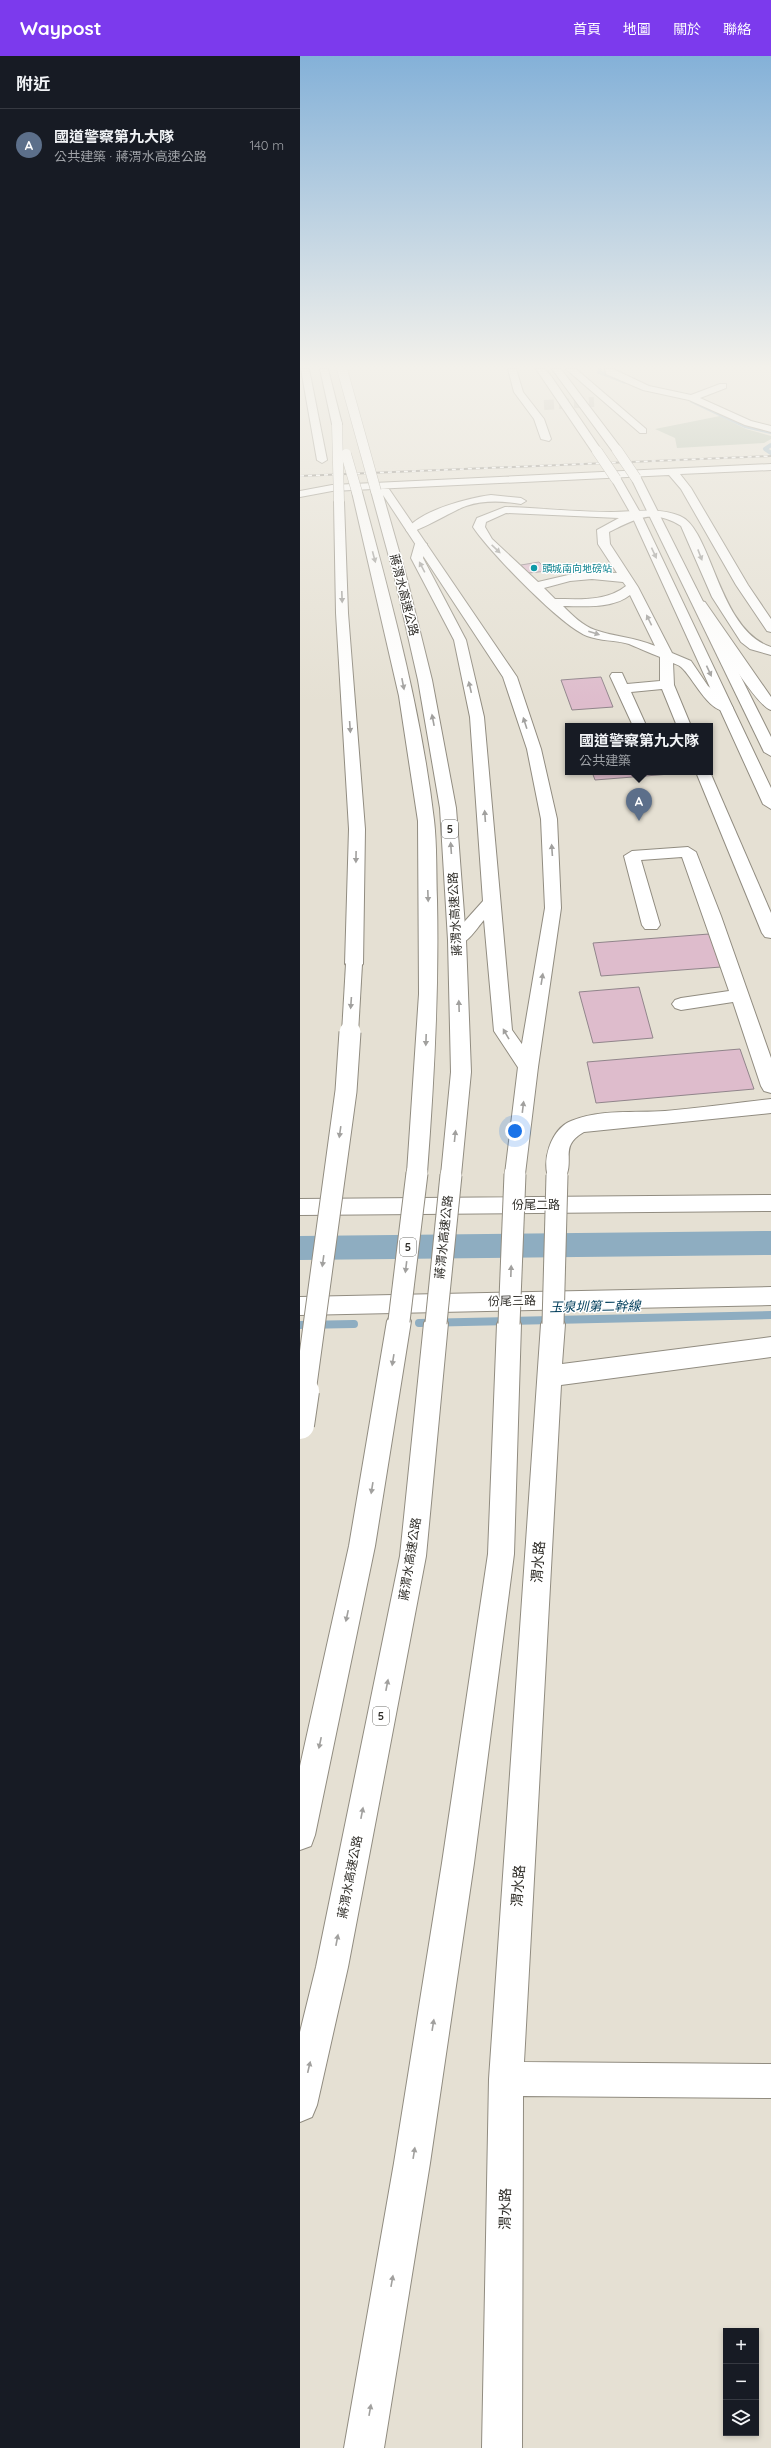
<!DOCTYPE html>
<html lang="zh-TW">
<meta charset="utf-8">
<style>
:root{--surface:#171b24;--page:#242831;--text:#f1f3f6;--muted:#9ea1a6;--line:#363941;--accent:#7c3aed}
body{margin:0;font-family:Quicksand,"Noto Sans TC",sans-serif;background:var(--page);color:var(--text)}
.controls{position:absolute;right:12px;bottom:12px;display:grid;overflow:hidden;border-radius:0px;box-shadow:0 2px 6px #0003}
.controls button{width:36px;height:36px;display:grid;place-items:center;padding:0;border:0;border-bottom:1px solid var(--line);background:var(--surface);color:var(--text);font:20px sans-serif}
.you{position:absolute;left:215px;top:1075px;width:14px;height:14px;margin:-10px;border:3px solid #fff;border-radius:50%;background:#1a73e8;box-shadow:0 0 0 6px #1a73e833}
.badge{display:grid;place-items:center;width:26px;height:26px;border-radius:50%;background:var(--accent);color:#fff;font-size:13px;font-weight:700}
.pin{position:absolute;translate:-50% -33px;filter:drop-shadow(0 1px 2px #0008)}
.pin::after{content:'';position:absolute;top:21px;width:14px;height:12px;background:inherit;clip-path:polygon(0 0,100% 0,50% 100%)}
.popup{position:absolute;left:265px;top:667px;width:148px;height:52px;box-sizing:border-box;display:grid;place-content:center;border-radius:0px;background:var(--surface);filter:drop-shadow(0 1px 3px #0005);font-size:13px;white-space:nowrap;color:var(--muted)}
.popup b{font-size:15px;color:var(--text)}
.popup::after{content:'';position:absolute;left:50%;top:100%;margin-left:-8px;border:8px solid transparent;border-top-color:var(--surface)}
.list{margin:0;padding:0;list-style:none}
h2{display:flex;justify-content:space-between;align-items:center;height:52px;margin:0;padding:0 16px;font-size:17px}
h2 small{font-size:13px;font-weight:400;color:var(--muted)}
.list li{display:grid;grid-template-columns:26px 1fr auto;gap:12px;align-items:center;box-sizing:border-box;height:72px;padding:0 16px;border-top:1px solid var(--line)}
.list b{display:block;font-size:15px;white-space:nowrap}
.list p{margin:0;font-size:13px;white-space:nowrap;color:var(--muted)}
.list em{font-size:13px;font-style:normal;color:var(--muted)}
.icon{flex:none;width:22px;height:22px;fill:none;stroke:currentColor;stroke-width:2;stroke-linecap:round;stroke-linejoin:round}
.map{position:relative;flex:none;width:471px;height:2392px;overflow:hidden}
header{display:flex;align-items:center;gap:24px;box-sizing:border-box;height:56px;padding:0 20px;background:var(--accent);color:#fff}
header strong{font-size:19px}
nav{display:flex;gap:22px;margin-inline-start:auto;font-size:14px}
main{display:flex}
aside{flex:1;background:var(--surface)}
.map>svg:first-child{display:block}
</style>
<header>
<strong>Waypost</strong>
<nav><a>首頁</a><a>地圖</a><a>關於</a><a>聯絡</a></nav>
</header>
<main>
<aside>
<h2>附近<small></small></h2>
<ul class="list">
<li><span class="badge" style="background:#5c6f8a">A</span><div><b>國道警察第九大隊</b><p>公共建築 · 蔣渭水高速公路</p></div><em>140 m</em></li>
</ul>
</aside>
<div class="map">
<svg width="471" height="2392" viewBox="0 0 471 2392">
<rect width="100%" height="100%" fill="#e5e0d3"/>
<!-- green -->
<path fill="#aebba8" d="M420,360L446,373L471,380V383L464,387L377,392L375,382L355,373Z"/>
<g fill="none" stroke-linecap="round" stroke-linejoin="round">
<!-- stream-far1 -->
<g stroke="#8eadc1" stroke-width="4">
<path d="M300,313L299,316L325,326"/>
<path d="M392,345L445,370L471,376"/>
<path d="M471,389L465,393L471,397"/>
</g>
<!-- stream -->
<g stroke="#8eadc1" stroke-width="8">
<path d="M119,1267L471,1259"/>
<path d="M0,1269L54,1268"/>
</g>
<!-- canal -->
<path fill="#8eadc1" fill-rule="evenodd" d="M471,1175V1199L0,1204V1180Z"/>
</g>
<!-- building -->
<g fill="#debccc" stroke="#91858b">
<path d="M239,506L247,515L229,517L221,509Z"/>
<path d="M301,621L313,651L272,654L261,624Z"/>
<path d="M292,716H370V718L295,724Z"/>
<path d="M409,878L421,911L301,920L293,887Z"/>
<path d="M339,931L353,982L293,987L279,936Z"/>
<path d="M440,993L454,1033L296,1047L287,1006Z"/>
</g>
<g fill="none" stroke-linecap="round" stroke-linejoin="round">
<!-- minor-tunnel -->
<path stroke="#c1bcb1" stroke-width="10" stroke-dasharray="10 5" stroke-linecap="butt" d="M244,349L294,346"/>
<!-- minor casing -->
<g stroke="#918c80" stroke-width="2">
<g id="minor">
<path d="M1,313H9L27,404L22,407L17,404Z"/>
<path d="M208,313H216L223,336L244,363L251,383L249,385L241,383L234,363L214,336Z"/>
<path d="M266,313H276L346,373V377H340Z"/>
<path d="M305,313H313L349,330L391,339L420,328H426V332L400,342L451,365L471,370V376L445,369L389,344L343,334L306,318Z"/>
<path d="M471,408V414L380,418L391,432L448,529L471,563V576L467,575L436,529L381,433L369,419L32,435L0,441V435L32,429Z"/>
<path d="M191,439L221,442L226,445L221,448C203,445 184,444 166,450C154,454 115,478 108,476L106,474C121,454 168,442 191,439Z"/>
<path d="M205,451C240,452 276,456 311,456C335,456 357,451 380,460C412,473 418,574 471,591V599L450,593L441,586L412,541L381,470C352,452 336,463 309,476L310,488L338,531L372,597L391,605L408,630L431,649L433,652L431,655C409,660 394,622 381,611C379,609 375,608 373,607L374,629L391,670H377L362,633L331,636L345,667L343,670H333L310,620L312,617H322L327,628L360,625V601C349,597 339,592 329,588C315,584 300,585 287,580C261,570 189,495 173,471L177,462ZM206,457L319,462L297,474L298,488L317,517L281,516L238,526L192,483L185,471L186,466ZM292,523L323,526L326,530C306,546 279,543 255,543L244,532L270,525ZM330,539L355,590C334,581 315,581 295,574C283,570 272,559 263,550C284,550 313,553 330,539Z"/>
<path d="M121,485L127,488L123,502L166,584L184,661L212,974L238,1011L235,1016L228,1018L221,1016L194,975L184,864C175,874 166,892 151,888L148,884L183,845L170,661L154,584L111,502L115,488Z"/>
<path d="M401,545L405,546L471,641V654C455,650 407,567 395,549Z"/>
<path d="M396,716H410L471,857V882L465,881L462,877Z"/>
<path d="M388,791L396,796L421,860L471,1002V1037L464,1035L461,1030L433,946L381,954L375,952L372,948L375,944L381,942L429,935L382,801L341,804L360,869L357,873H345L342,869L324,800L332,795Z"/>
<path d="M471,1043V1057L284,1076C258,1091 276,1103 264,1125L257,1127L250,1125C240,1107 251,1073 271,1065C299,1053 335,1057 365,1055C400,1052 436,1047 471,1043Z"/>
<path d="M471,1139V1155L0,1159V1143Z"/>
<path d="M471,1231V1249L0,1259V1241Z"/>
<path d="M253,1258L261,1261L265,1268L262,1308L471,1281V1301L261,1329L224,2006L471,2008V2042L223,2040L222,2392H182L189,2023L241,1268L245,1261Z"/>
</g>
</g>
<!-- highway casing -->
<g stroke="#918c80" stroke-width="2">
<g id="highway">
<path d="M20,313H28L42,368L40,370L32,368Z"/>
<path d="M236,313H245L251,320L302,395L301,397H293Z"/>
<path d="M252,313H261L321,392V396H313Z"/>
<path d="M336,419L341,422L471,681V700L464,696L331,422Z"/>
<path d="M316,420L321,423L341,458L471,732V753L463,748L331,458L311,423Z"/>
<path d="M76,432L89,433L217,621L241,693L257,763L261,852L238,1011L225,1118L222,1123L215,1126L208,1123L205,1118L218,1011L245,852L241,763L227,693L203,621L83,439L107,523L132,624L156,752L166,884L171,1016L161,1119L158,1125L151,1127L144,1125L141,1119L151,1016L148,884L140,752L118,624L95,523L71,435Z"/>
<path d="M57,433L62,436C91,544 121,653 134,764C137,790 136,817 137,844C139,935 134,1026 127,1117L124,1122L117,1125L110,1122L107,1117L119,938L118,765L99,640L52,436Z"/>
<path d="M39,443L44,446L48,557L65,773L63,908L60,912H48L45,908L49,773L36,557L34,446Z"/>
<path d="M99,1255L107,1258L111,1265L75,1490L15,1779L11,1790L0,1794V1710L49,1490L87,1265L91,1258Z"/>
<path d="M136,1257L144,1260L148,1267L126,1500L48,1911L17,2049L12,2061L0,2066V1976L16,1911L100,1500L124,1267L128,1260Z"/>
<path d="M209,1258L217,1261L221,1268L214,1498L174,1807L130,2107L84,2392H44L94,2107L142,1807L188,1498L197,1268L201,1261Z"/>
</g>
</g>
<!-- minor -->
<use href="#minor" fill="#fff" fill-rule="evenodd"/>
<!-- highway -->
<use href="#highway" fill="#fff" fill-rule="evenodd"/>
<!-- rail casing -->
<g stroke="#858179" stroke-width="2">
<path id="rail" d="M0,420L471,400"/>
</g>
<!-- rail -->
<use href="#rail" stroke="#fff" stroke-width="1.5" stroke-dasharray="4" stroke-linecap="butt"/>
<!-- minor-bridge casing -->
<g stroke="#918c80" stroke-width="23" stroke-linecap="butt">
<path id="minor-bridge" d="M253,1268L257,1119"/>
</g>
<!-- highway-bridge-far3 casing -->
<g stroke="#918c80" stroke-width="11" stroke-linecap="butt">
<g id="highway-bridge-far3">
<path d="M42,313L76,435"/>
<path d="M37,368L39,446"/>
<path d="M317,394L336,422"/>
<path d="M297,395L316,423"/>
<path d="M46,398L57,436"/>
</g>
</g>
<!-- highway-bridge-far2 casing -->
<g stroke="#918c80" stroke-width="18" stroke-linecap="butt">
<path id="highway-bridge-far2" d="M50,977L54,908"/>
</g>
<!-- highway-bridge-far1 casing -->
<g stroke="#918c80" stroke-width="23" stroke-linecap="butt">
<g id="highway-bridge-far1">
<path d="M99,1265L117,1117"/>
<path d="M136,1267L151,1119"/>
<path d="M209,1268L215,1118"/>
<path d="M5,1336L46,1035L50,976"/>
</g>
</g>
<!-- highway-bridge casing -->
<g stroke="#918c80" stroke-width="30" stroke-linecap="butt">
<path id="highway-bridge" d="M0,1369L5,1335"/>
</g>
<!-- minor-bridge -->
<use href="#minor-bridge" stroke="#fff" stroke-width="21"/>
<!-- highway-bridge-far3 -->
<use href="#highway-bridge-far3" stroke="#fff" stroke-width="10"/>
<!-- highway-bridge-far2 -->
<use href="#highway-bridge-far2" stroke="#fff" stroke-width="16"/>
<!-- highway-bridge-far1 -->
<use href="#highway-bridge-far1" stroke="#fff" stroke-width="21"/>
<!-- highway-bridge -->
<use href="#highway-bridge" stroke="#fff" stroke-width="28"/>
</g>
<!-- one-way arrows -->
<defs><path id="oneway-solid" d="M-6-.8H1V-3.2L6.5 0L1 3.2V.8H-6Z"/></defs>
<g fill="#a1a09e">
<use href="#oneway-solid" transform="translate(196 493) rotate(43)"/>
<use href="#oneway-solid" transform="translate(354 497) rotate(65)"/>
<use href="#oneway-solid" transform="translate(400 499) rotate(69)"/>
<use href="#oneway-solid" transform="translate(74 501) rotate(75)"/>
<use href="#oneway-solid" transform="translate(122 511) rotate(-118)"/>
<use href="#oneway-solid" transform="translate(42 541) rotate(88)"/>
<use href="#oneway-solid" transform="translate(349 564) rotate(-116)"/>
<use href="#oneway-solid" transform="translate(294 577) rotate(18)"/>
<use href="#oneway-solid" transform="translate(409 615) rotate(65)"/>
<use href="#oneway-solid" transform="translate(103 628) rotate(79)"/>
<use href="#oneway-solid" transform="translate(170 631) rotate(-103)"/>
<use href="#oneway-solid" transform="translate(133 664) rotate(-101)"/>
<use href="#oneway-solid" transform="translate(225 667) rotate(-108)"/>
<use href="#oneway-solid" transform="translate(50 671) rotate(86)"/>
<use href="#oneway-solid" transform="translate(185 760) rotate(-94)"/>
<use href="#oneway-solid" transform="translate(151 792) rotate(-94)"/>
<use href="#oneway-solid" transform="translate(252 794) rotate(-94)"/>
<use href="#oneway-solid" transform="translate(56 801) rotate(91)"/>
<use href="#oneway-solid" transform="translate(128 840) rotate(88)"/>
<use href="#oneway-solid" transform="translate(242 923) rotate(-81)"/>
<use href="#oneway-solid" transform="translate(51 947) rotate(94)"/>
<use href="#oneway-solid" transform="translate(159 950) rotate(-92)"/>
<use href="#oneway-solid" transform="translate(206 978) rotate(-120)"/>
<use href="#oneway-solid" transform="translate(126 984) rotate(92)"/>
<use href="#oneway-solid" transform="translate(223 1051) rotate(-83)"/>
<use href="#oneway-solid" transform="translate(40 1076) rotate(98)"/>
<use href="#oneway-solid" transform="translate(155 1080) rotate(-84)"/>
<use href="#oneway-solid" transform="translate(23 1205) rotate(98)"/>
<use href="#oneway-solid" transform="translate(106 1211) rotate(97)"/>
<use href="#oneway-solid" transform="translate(211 1215) rotate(-88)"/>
<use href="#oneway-solid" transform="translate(93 1304) rotate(99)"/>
<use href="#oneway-solid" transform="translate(72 1432) rotate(99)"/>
<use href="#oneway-solid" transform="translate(47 1560) rotate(102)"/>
<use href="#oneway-solid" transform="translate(87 1629) rotate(-79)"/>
<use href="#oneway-solid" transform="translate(20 1687) rotate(102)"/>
<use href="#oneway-solid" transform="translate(62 1757) rotate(-79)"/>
<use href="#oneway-solid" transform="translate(37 1884) rotate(-79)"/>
<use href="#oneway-solid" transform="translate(133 1969) rotate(-81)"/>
<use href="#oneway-solid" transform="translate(9 2011) rotate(-77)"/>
<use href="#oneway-solid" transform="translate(114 2097) rotate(-81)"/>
<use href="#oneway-solid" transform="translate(92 2225) rotate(-80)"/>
<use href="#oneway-solid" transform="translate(70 2354) rotate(-80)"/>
</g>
<!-- sky -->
<linearGradient id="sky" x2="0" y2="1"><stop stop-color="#84b1d8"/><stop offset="0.48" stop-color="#f3f1eb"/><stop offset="1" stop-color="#f3f1eb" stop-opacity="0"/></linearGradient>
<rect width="471" height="648" fill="url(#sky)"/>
<!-- markers -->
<circle fill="#0f9aa8" stroke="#fff" stroke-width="1.5" cx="234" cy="512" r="4"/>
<g text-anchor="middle" stroke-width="3" stroke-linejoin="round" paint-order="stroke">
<!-- far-culture labels -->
<g font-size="10" fill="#0d838f" stroke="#fff" text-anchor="start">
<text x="242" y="516">頭城南向地磅站</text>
</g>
<!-- shield labels -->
<g fill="#fff" stroke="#6d6c68" stroke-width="1">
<rect x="142" y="764" width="16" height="18" rx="3"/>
<rect x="100" y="1182" width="16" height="18" rx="3"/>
<rect x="73" y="1651" width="16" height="18" rx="3"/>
</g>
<g font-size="11" font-weight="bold" fill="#2f2d28">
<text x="150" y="777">5</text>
<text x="108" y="1195">5</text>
<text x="81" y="1664">5</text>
</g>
<!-- street labels -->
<g font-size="12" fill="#2f2d28" stroke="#fff">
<text transform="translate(104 539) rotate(76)" y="4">蔣渭水高速公路</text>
<text transform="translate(155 858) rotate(-93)" y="4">蔣渭水高速公路</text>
<text x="236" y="1153">份尾二路</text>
<text transform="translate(144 1181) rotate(-84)" y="4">蔣渭水高速公路</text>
<text transform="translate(212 1245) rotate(-1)" y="4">份尾三路</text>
<text transform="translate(110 1503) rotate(-81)" y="4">蔣渭水高速公路</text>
<text transform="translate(50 1821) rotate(-79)" y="4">蔣渭水高速公路</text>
</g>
<!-- water labels -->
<g font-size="13" font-style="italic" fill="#05405d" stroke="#fff">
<text transform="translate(295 1250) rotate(-1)" y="5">玉泉圳第二幹線</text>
</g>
<!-- near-street labels -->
<g font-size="14" fill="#2f2d28" stroke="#fff">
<text transform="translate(238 1506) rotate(-86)" y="5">渭水路</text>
<text transform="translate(218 1830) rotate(-86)" y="5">渭水路</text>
<text transform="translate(205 2153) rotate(-89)" y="5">渭水路</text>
</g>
</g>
</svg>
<div class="controls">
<button>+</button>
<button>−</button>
<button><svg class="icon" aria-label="layers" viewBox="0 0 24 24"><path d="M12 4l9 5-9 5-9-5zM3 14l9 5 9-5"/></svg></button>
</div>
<div class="you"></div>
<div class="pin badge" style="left:339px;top:765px;background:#5c6f8a">A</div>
<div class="popup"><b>國道警察第九大隊</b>公共建築</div>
</div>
</main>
